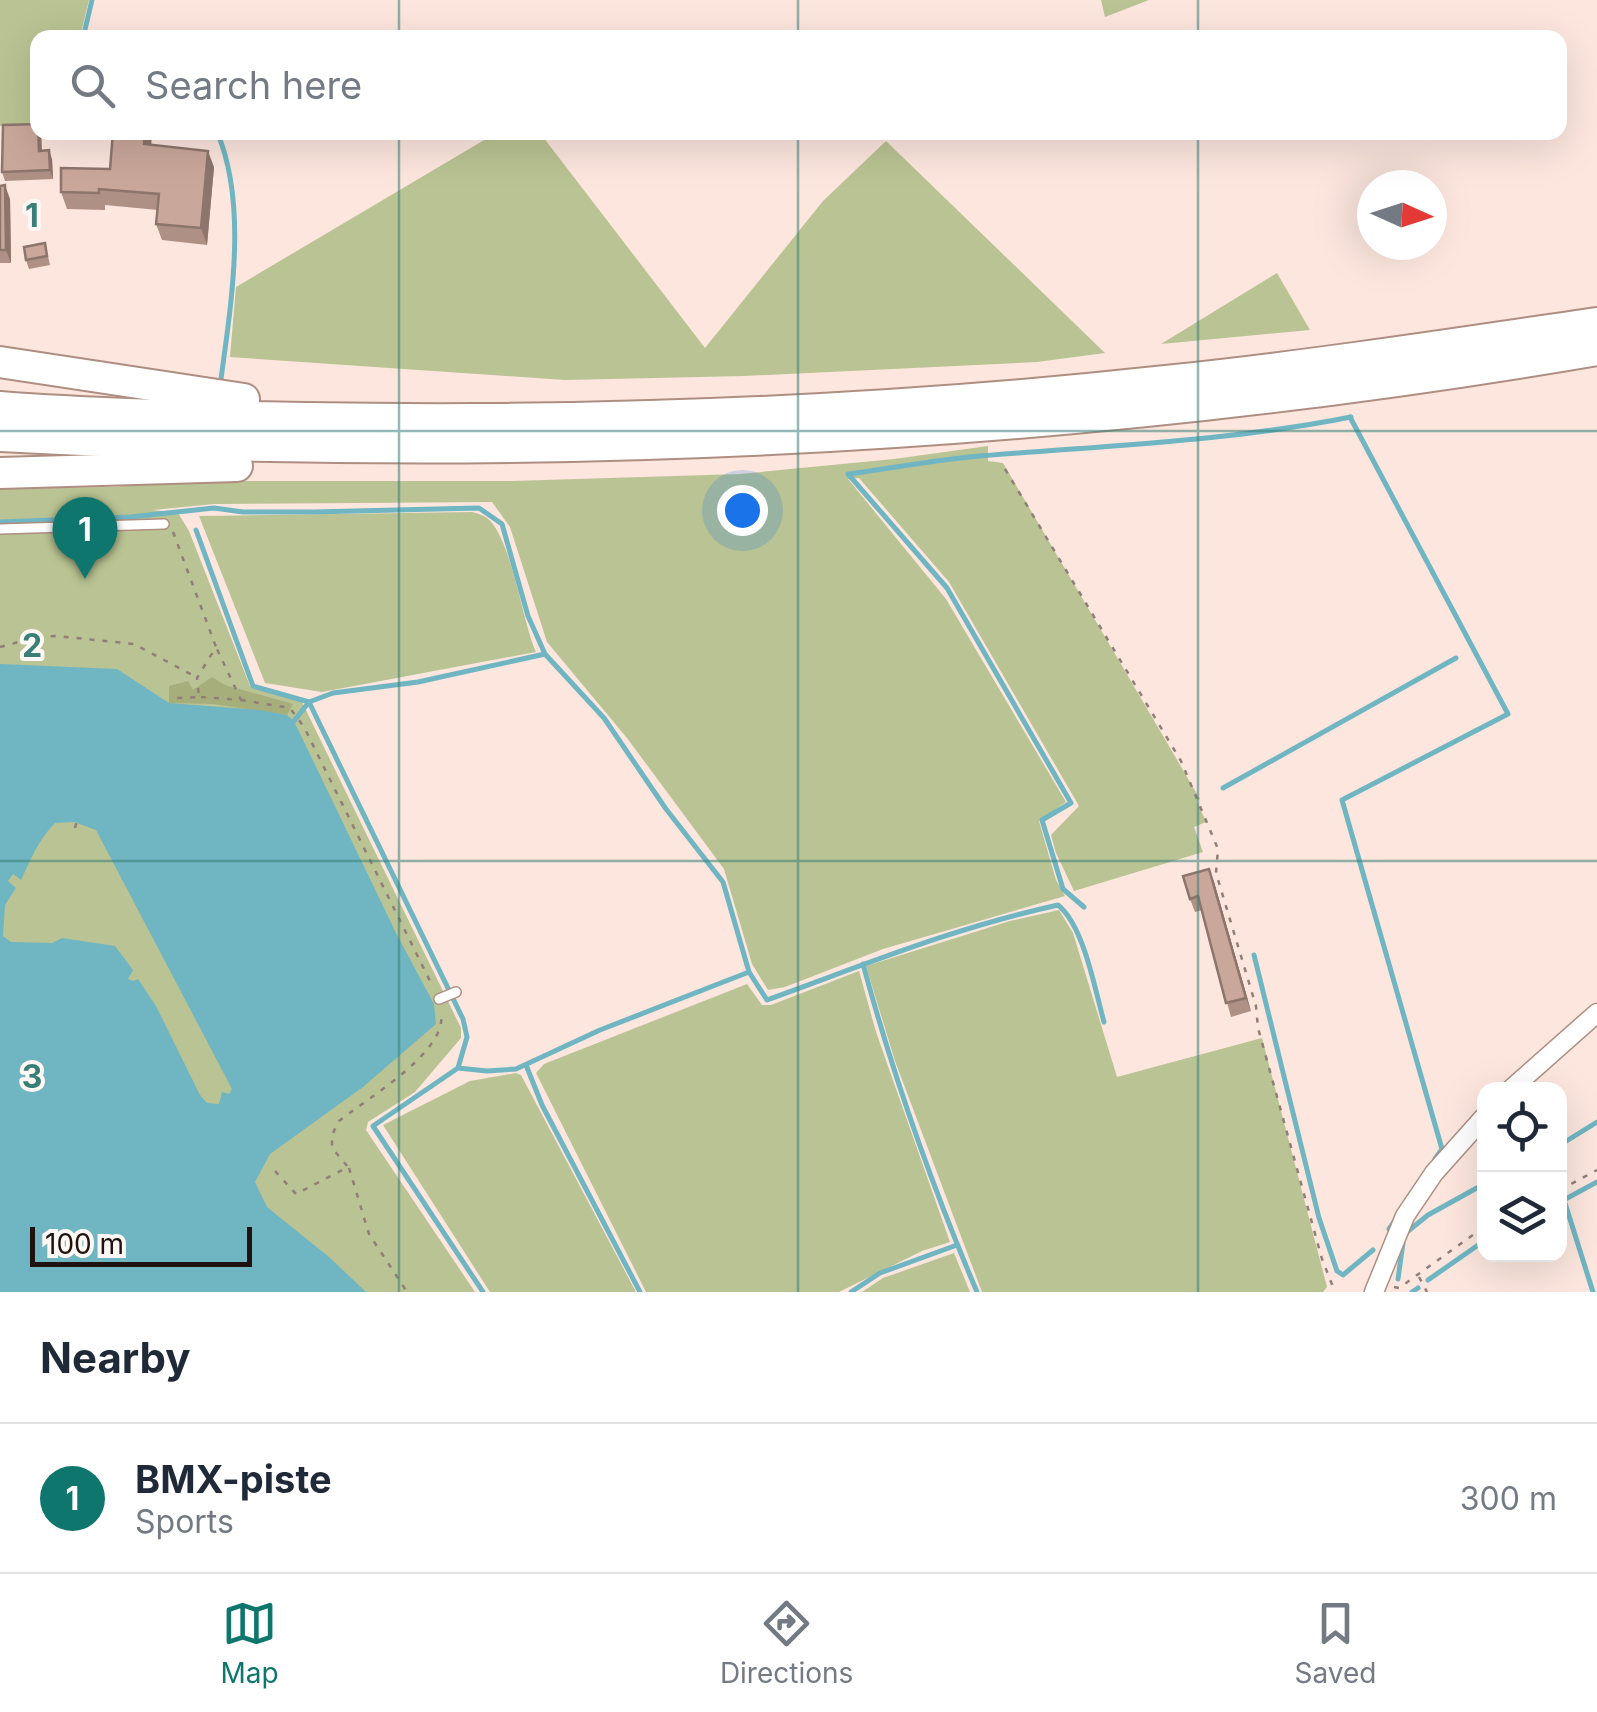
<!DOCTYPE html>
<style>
:root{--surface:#fff;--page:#f6f6f7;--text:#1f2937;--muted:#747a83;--line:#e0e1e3;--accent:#0f766e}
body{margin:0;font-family:Inter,sans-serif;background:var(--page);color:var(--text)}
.controls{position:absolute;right:30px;bottom:30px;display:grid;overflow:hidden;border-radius:20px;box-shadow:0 10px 40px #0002}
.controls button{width:90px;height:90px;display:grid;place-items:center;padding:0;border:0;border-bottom:2px solid var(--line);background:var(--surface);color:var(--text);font:50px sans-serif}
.compass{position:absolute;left:1357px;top:170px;width:90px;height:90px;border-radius:50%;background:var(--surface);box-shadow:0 10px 40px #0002;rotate:93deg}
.scale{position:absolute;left:30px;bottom:25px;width:222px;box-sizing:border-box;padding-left:10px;border:5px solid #1f130f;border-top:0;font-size:28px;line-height:35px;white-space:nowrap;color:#1f130f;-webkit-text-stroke:8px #fef7f4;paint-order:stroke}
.you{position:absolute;left:742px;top:510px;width:35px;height:35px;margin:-25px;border:8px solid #fff;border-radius:50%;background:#1a73e8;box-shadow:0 0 0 15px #1a73e833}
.badge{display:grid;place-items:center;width:65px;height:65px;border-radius:50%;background:var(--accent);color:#fff;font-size:32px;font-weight:700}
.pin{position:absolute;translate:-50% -82px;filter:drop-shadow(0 2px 5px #0008)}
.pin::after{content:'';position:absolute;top:52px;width:35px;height:30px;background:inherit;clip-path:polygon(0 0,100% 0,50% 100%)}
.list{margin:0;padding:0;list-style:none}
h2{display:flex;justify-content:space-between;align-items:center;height:130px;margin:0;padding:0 40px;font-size:42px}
h2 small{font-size:32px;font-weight:400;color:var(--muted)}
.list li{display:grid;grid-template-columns:65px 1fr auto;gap:30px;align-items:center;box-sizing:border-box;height:150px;padding:0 40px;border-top:2px solid var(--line)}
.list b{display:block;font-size:38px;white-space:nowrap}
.list p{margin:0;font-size:32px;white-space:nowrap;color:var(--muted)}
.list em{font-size:32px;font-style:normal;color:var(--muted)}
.icon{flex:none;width:55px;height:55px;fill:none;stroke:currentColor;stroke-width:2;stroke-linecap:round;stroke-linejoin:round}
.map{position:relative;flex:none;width:1597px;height:1292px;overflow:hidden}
.search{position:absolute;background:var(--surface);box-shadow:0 10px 40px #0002;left:30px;right:30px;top:30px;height:110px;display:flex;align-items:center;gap:25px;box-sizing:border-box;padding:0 35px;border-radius:20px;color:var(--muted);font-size:38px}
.sheet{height:280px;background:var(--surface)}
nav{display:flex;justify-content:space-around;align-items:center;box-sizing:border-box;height:140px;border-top:2px solid var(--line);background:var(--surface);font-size:28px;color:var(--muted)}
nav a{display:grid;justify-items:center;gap:5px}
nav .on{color:var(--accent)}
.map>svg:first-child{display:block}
</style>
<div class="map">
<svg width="1597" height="1292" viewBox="0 0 1597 1292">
<rect width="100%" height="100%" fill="#fce6de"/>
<!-- green -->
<g fill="#bac393">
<path d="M0,0H89L80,37L38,38L37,126H0Z"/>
<path d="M1101,0H1149L1105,17Z"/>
<path d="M496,133H540L705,348L823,201L886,141L1105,353L1037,362L744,376L565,380L230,357L236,287Z"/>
<path d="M1277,273L1310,330L1161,344Z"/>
<path d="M988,446V461L1003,463L1200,799L1197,801L1206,822L1194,827L1203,852L1074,891L1056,853L1051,835L1079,806L949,582L859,478L848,479L946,599L1066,802L1039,821L1056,880L1065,896L883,949L785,987L768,990L752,964L724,869L627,738L547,642L510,527L492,502L214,504L153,510L178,513L189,531L250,686L301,700L461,1028V1038L415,1092L368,1122L366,1130L475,1292H0V488L114,487L181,481H512L740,474L894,459Z"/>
<path d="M472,512C474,512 485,516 487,518C511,536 522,621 536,652L322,692L265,683L199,516Z"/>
<path d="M1059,910L1073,933L1117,1077L1262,1038L1327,1287L1323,1292H982L895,1061L866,966L1010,921Z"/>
<path d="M859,971L876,1032L950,1242L922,1251L839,1292H646L536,1073L544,1064L747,984L762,1005H771Z"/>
<path d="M516,1073L521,1075L636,1292H490L383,1125L470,1081Z"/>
<path d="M954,1253L970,1292H862L883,1278Z"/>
</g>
<!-- forest -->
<path fill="#a6af7b" d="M212,677L225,685L293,704L287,715L213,704L169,703V686L188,681L193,690Z"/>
<!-- water -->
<path fill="#70b5c2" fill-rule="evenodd" d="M0,664L117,669L169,703L259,710L287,715L294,721L396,933L434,1004L436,1024L363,1087L270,1154L255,1182L267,1207L329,1257L366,1292H0ZM74,822L96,830L232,1089L229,1094L222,1092L219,1104L207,1103L200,1095L156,1006L138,979L133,981L128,979L133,970L115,946L62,938L52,943L11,942L3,936L5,905L16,888L8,881L13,874L21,880C31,859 38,840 55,823Z"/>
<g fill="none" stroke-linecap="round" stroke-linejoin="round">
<!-- stream -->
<g stroke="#70b5c2" stroke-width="5">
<path d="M83,38L92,0"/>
<path d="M217,132C248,204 231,304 221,379"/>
<path d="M1350,417L1508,714L1342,800L1442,1149L1435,1159"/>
<path d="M0,522L130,517L214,508L243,512H314L479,508L502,524L528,616L545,654"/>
<path d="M196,530L253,686L309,702L463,1019L467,1037L458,1068L373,1126L483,1292"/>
<path d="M294,721L309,702L333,693L418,682L545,654L604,718L666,809L723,882L749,972"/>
<path d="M1223,788L1456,658"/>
<path d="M1084,907L1063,889L1042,820L1071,803L947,588L848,474C888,469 929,461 969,457C1096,446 1225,442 1351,417"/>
<path d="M1254,955L1319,1218L1337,1271L1343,1275L1373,1250"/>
<path d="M863,964C893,1075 932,1186 977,1292"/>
<path d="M526,1065L542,1105L640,1292"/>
<path d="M458,1068L487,1071L516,1069L600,1030L749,972L767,1000C867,964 953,928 1058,905C1084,926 1095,990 1104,1022"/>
<path d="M1560,1145L1597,1122"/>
<path d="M1564,1200L1593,1292"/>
<path d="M1560,1202L1597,1182"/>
<path d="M1389,1229L1396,1219"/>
<path d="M1407,1232L1428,1215L1484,1184"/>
<path d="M1398,1279L1403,1243"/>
<path d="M1428,1280L1484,1241"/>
<path d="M851,1292L880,1273L957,1245"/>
<path d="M1412,1292L1418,1288"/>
</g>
<!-- lane casing -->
<g stroke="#af8e82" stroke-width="12">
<g id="lane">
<path d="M0,529L164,524"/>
<path d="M439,999L456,992"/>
</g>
</g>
<!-- street casing -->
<g stroke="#af8e82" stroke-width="21">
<g id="street">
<path d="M1510,1090L1597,1013"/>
<path d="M1374,1292L1405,1216L1434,1173L1484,1117"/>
</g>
</g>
<!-- highway casing -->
<g stroke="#af8e82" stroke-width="34">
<g id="highway">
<path d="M0,362L244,399"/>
<path d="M0,407C102,415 204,416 306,418C593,423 881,412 1166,381C1310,366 1454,344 1597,323"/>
<path d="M0,436C535,465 1069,440 1597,350"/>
<path d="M0,473L237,466"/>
</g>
</g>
<!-- path -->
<g stroke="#907f79" stroke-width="2.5" stroke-dasharray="5 8" stroke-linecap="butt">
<path d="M1005,469L1181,761L1218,849L1216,873L1256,1006L1258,1028L1322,1259L1335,1292"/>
<path d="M173,532L216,647L197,678L199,697L177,698"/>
<path d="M0,647L37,637L57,636L134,644L196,677"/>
<path d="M201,697L241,700L217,649"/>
<path d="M241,700L290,708L304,727L433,987"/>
<path d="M75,828L78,816"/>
<path d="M349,1168L369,1234L407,1292"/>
<path d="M275,1171L296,1194L348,1167L332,1148V1135L339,1121C366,1099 448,1052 441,1013"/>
<path d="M1560,1190L1597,1170"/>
<path d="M1419,1277L1427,1292"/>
<path d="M1394,1287L1399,1288L1484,1227"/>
</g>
<!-- lane -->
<use href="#lane" stroke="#fff" stroke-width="9"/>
<!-- street -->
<use href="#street" stroke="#fff" stroke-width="18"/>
<!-- highway -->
<use href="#highway" stroke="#fff" stroke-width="30"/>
</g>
<!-- wall -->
<g fill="#ae9085">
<path d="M38,132L41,133L42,151L52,159L53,179L5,181L2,172Z"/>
<path d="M113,132H152L151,145L214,167L207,245L162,240L156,224L158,210L105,205V210L67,209L61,192L110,169Z"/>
<path d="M0,186L10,199L11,263H0Z"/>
<path d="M45,243L50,265L29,269L26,260Z"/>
<path d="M1214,882L1251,1011L1231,1017L1202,910L1195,912L1190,899Z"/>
</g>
<!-- shaded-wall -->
<g fill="#8d756c">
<path d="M38,132H41L42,160L39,151Z"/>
<path d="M145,132H152L150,161L144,144Z"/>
<path d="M49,150L52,159L53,179L50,170Z"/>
<path d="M208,151L214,167L207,245L201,228Z"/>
<path d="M5,185L10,199L11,263L6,250Z"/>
<path d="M1209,869L1214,882L1251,1011L1246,998Z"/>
</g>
<!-- building -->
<g fill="#caa79b" stroke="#8d756c" stroke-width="2.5">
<path d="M38,124L39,151L49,150L50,170L2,172L3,125Z"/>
<path d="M113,132H145L144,144L208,151L201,228L156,224L159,194L99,189V193L61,192V168L110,169Z"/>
<path d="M5,185L6,250H0V186Z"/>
<path d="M45,243L47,256L26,260L24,247Z"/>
<path d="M1209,869L1246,998L1226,1003L1198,896L1190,899L1183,876Z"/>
</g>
<!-- grid -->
<path fill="none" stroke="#387f78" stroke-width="2.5" stroke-opacity="0.55" d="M399,0V38M798,0V38M1198,0V38M399,132V1292M798,132V1292M1198,132V1292M0,431H1597M0,861H1597"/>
<g font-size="32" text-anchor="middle" font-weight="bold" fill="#387f78" stroke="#fef7f4" stroke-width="8" stroke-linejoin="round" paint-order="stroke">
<text x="32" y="227">1</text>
<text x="32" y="657">2</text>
<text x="32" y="1088">3</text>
</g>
</svg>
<div class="controls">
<button><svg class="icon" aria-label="locate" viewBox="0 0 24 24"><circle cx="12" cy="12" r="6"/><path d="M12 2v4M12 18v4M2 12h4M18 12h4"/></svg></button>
<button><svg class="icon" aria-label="layers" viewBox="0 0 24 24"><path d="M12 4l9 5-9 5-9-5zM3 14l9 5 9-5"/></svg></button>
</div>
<svg class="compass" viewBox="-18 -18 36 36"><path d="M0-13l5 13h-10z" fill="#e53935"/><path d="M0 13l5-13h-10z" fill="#747a83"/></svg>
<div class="scale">100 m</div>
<div class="you"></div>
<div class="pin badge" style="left:85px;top:579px">1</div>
<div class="search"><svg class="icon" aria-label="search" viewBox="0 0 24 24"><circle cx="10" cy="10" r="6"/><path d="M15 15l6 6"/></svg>Search here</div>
</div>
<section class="sheet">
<h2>Nearby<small></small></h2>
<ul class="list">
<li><span class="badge">1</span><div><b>BMX-piste</b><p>Sports</p></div><em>300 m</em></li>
</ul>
</section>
<nav>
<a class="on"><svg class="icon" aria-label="map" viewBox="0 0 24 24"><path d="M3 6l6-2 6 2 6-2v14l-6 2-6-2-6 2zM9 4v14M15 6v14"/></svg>Map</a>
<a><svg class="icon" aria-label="directions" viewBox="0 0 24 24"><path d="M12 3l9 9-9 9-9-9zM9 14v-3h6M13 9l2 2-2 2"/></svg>Directions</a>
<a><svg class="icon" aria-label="saved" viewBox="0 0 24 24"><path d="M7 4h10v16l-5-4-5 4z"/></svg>Saved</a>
</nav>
